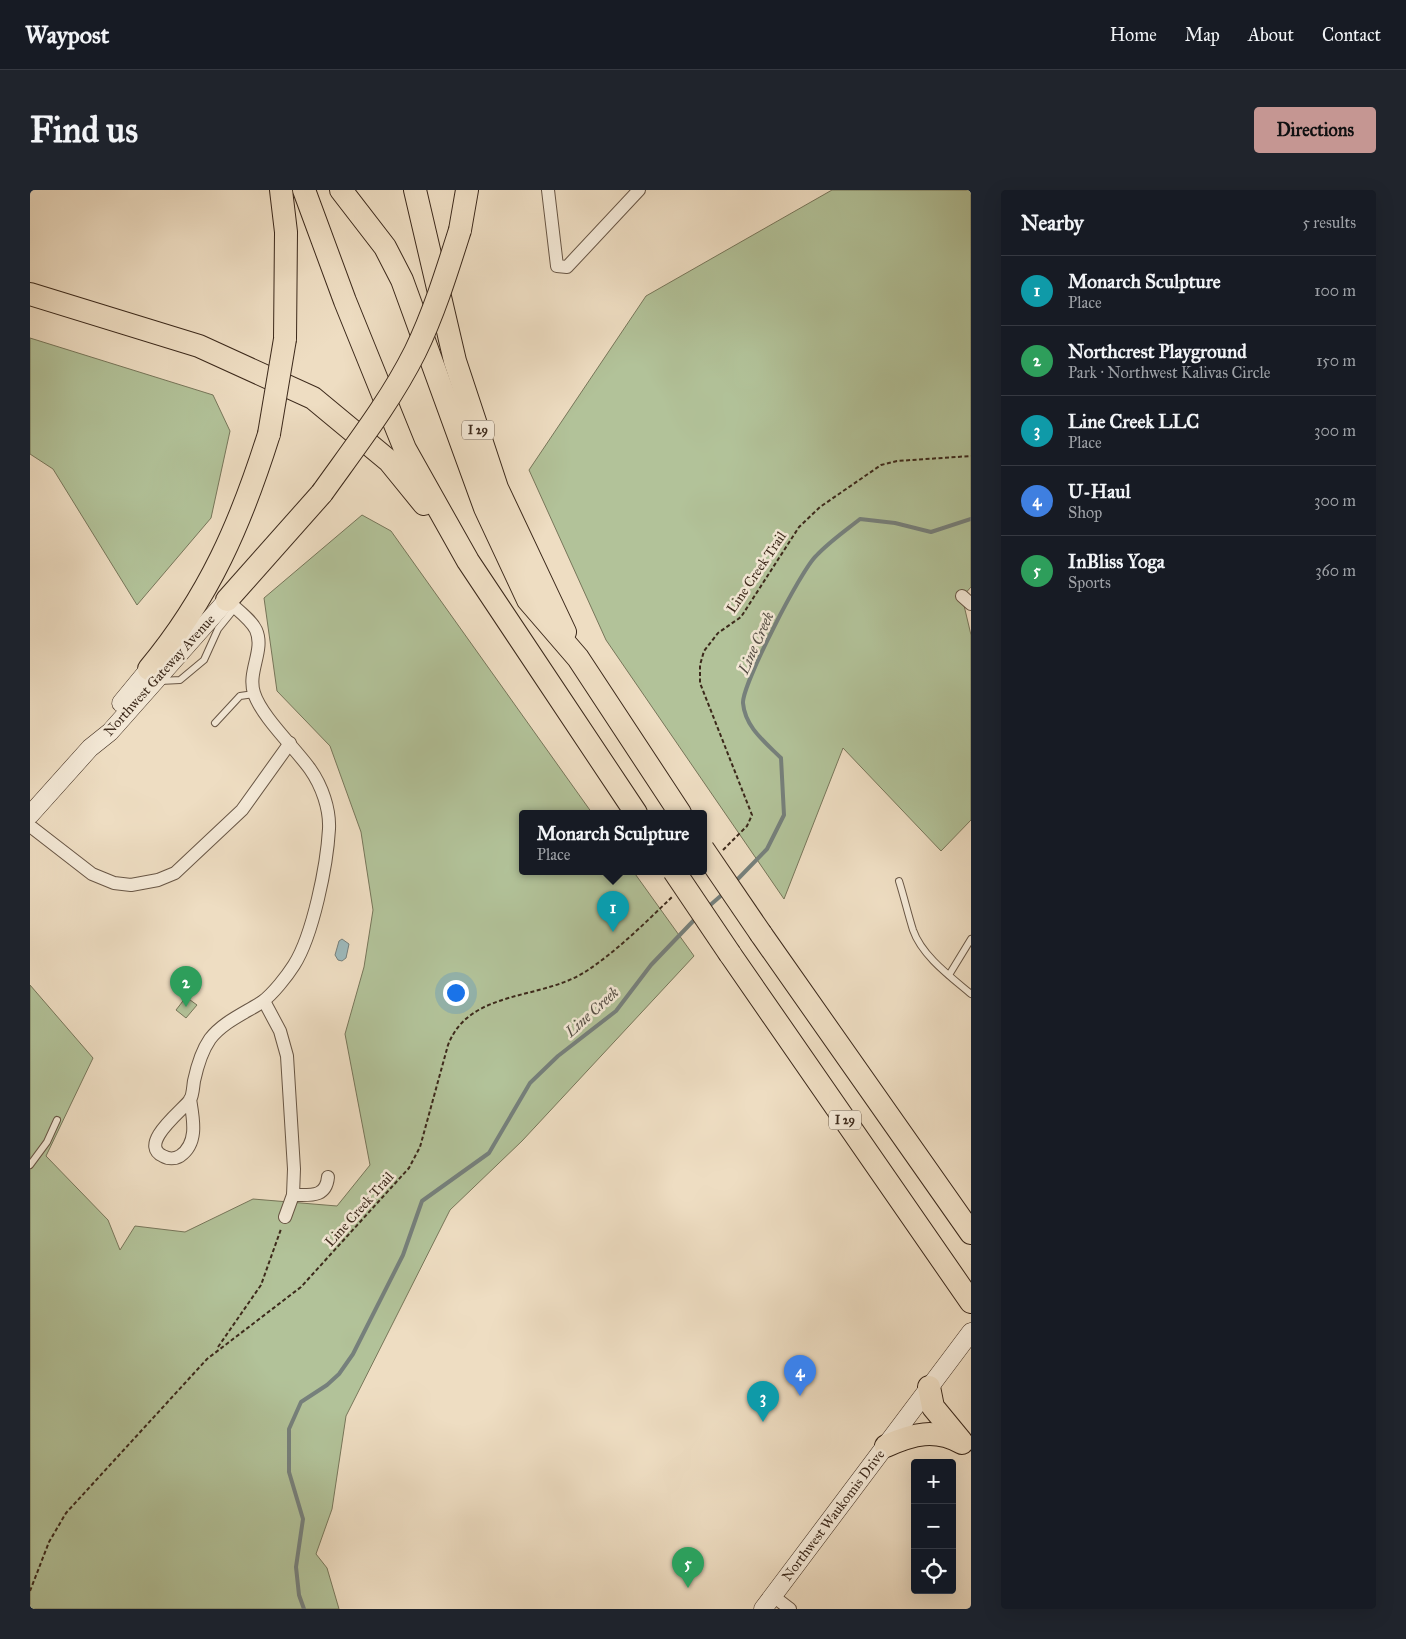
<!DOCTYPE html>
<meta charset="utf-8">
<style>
:root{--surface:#171b24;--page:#20242c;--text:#f1f3f6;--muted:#9ea1a6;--line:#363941;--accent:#c59692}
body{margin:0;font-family:"IM FELL Great Primer",serif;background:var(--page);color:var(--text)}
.controls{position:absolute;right:15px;bottom:15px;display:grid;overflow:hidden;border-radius:5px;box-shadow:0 5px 20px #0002}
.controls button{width:45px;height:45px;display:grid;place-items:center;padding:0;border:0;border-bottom:1px solid var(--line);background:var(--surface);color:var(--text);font:25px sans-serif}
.you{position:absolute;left:425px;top:802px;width:18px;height:18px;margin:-12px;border:4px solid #fff;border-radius:50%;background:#1a73e8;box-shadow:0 0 0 8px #1a73e833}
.badge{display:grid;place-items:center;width:32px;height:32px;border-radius:50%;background:var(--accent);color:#fff;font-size:16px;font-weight:700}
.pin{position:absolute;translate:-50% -41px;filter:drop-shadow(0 1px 2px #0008)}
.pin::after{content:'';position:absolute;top:26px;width:18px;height:15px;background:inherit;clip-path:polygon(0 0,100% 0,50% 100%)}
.popup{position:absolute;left:489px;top:620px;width:188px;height:65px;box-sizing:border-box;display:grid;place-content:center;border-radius:5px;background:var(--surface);filter:drop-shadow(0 1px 4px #0005);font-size:16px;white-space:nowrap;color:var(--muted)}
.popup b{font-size:19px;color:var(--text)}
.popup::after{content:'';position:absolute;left:50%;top:100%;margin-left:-10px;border:10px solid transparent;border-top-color:var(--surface)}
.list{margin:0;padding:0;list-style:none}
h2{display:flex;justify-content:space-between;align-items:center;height:65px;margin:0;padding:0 20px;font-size:21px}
h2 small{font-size:16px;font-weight:400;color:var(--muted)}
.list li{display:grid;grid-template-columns:32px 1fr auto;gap:15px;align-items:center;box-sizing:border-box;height:70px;padding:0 20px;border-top:1px solid var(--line)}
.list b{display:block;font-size:19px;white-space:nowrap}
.list p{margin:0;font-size:16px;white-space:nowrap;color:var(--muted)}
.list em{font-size:16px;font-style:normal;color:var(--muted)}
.icon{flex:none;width:28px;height:28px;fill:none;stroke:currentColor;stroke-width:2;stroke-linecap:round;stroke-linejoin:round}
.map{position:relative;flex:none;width:941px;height:1419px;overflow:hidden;border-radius:5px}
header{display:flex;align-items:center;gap:30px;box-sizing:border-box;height:70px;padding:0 25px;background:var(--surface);border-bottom:1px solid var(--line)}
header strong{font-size:24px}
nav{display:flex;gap:28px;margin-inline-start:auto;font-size:18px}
.intro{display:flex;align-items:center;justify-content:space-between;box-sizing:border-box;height:120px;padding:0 30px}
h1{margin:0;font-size:35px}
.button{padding:12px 22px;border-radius:5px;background:var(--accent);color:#111;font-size:18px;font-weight:700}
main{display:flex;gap:30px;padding:0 30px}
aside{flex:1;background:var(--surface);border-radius:5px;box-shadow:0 5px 20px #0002}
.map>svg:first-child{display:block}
</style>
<header>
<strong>Waypost</strong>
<nav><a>Home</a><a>Map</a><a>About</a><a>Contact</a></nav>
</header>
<div class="intro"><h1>Find us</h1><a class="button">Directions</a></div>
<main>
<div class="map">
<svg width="941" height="1419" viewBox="0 0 941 1419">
<rect width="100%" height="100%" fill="#eeddc2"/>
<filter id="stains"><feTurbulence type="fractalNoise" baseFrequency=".004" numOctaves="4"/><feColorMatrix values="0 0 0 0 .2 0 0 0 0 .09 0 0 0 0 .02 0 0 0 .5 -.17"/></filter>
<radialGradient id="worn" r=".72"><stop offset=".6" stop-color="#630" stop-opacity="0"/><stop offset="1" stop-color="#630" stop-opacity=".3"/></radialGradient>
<!-- green -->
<g fill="#b2c299" stroke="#77765a">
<path d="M802,0H941V397L932,407L941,445V630L911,661L813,558L754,709L576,450L499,280L616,106Z"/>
<path d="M0,148L183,205L200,241L181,328L107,415L23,279L0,264Z"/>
<path d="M332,325L361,341L562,623H493V681H603L664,766L492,951L420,1020L316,1226L302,1319L286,1364L297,1378L309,1419H0V795L63,868L16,966L78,1030L90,1060L105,1036L155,1042L223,1009L307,1016L340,975L315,844L334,777L343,720L331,642L300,556L247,501L234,408Z"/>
<path d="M156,807L167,815L156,828L146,820Z"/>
</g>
<!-- water -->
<path fill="#9dbabd" stroke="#76807c" d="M312,749L319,754L316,768L312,771L308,770L305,765L309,751Z"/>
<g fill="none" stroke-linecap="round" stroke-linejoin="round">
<!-- stream -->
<g stroke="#76807c" stroke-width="4">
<path d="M704,693L737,659L754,625L751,568C735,552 715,537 713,513C712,495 771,380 786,366C799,352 815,341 830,329L865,333L901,342L941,329"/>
<path d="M678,717L694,703"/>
<path d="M274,1419L269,1405L266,1377L273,1329L259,1282V1239L271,1212L297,1195L309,1184L323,1164L373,1065L392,1011L459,963L500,893L528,866L586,821L621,775L666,728"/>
</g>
<!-- service casing -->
<g stroke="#685645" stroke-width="8">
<g id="service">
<path d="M130,491L150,490L174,470L188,439L205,418"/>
<path d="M185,533L210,506L224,504"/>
<path d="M869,691C874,707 878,724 883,740C892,766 921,787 941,804"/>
<path d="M919,785L941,749"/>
<path d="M0,975L17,952L27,930"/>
</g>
</g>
<!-- minor casing -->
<g stroke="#685645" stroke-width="14">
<g id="minor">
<path d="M518,0L527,76L537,77L609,0"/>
<path d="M932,406L941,414"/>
<path d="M0,636L62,684L84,693L101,695L128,690L145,683L212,620L260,553"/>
<path d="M234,811L250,841L257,866L264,979L263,1005L255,1027"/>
<path d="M160,909C163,928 169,953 150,966C145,969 138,969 133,966C107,954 154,919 160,910C163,905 163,897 164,891C167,877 171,862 180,849C193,832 215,823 232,812C243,804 257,786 264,775C283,745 297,675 299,639C300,619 292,596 280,579C265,558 231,526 224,503C217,482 235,460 226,440C221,429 206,419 197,410"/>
<path d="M263,1005C280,1005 296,1008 298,987"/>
<path d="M743,1406L760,1419"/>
</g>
</g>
<!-- secondary casing -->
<g stroke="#3c291b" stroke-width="19">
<g id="secondary">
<path d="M91,513L119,479"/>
<path d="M0,625L60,558L80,542L197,410"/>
<path d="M733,1419L941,1142"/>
</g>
</g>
<!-- motorway casing -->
<g stroke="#3c291b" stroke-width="24">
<g id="motorway">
<path d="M251,0L256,42L255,149"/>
<path d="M274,0L315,111L375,259L438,371L606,623"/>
<path d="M311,0L355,57L372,90L455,318L498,410L548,468L650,623"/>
<path d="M385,0L425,171L467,298L535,442"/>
<path d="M430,40L437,0"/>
<path d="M0,104L169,156L283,208L359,271L394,314"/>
<path d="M197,410L292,303"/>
<path d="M119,479C179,407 211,333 239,244"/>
<path d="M731,744L941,1043"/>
<path d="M700,764L941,1112"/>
<path d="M899,1197L903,1217L931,1251"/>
<path d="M856,1256C883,1244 905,1238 932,1253"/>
</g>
</g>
<!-- path -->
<g stroke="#3c291b" stroke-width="2" stroke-dasharray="4 2.5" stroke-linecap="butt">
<path d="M693,660L717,636L722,625L670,493V475L674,461L688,443L711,427L769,337L790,317L851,275L867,271L941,266"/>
<path d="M188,1157L231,1095L251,1039"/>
<path d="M0,1401L19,1352L36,1323L177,1169L271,1097L379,978L390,957L418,855C440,798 513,811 558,780C588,760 616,732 642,707"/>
</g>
<!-- service -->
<use href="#service" stroke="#f4e9d7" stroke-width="6"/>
<!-- minor -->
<use href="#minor" stroke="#f4e9d7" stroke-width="12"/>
<!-- secondary -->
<use href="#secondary" stroke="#f4e9d7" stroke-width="18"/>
<!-- motorway -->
<use href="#motorway" stroke="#eeddc2" stroke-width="22"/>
<!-- motorway-bridge casing -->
<g stroke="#3c291b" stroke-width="24" stroke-linecap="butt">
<g id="motorway-bridge">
<path d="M239,244L255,149"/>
<path d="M292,303C324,258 360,212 385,162C404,123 417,81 430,40"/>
<path d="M673,659L731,744"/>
<path d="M644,681L700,764"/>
</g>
</g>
<!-- motorway-bridge -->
<use href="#motorway-bridge" stroke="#eeddc2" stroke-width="22"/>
</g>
<g text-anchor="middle" stroke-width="5" stroke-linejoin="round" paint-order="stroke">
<!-- shield labels -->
<g fill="#f4e9d7" stroke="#736353" stroke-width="1">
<rect x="432" y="230.5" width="32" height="19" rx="4"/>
<rect x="799" y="920.5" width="32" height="19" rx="4"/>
</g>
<g font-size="12" font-weight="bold" fill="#3c291b">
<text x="448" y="244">I 29</text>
<text x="815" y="934">I 29</text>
</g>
<!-- street labels -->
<g font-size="14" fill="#3c291b" stroke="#f4e9d7">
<text transform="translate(726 382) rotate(-56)" y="5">Line Creek Trail</text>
<text transform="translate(129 485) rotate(-48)" y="5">Northwest Gateway Avenue</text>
<text transform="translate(329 1019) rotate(-48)" y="5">Line Creek Trail</text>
<text transform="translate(803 1325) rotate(-53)" y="5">Northwest Waukomis Drive</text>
</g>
<!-- water labels -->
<g font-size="15" font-style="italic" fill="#544d44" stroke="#f4e9d7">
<text transform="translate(726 453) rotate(-66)" y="5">Line Creek</text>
<text transform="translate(562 822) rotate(-42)" y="5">Line Creek</text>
</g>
</g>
<rect width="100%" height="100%" filter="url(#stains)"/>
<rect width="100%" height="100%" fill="url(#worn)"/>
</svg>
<div class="controls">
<button>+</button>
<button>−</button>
<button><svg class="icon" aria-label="locate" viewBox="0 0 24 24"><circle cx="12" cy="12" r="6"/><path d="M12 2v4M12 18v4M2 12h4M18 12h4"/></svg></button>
</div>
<div class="you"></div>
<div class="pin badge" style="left:583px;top:742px;background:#0f9aa8">1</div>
<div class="popup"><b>Monarch Sculpture</b>Place</div>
<div class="pin badge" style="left:156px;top:817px;background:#2e9e5b">2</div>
<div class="pin badge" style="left:733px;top:1232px;background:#0f9aa8">3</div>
<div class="pin badge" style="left:770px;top:1206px;background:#3f7fe0">4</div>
<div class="pin badge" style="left:658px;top:1398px;background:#2e9e5b">5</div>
</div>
<aside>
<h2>Nearby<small>5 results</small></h2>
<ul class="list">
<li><span class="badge" style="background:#0f9aa8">1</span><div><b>Monarch Sculpture</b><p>Place</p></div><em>100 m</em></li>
<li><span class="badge" style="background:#2e9e5b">2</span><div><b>Northcrest Playground</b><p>Park · Northwest Kalivas Circle</p></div><em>150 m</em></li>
<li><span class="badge" style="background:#0f9aa8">3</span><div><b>Line Creek LLC</b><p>Place</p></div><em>300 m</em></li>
<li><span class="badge" style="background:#3f7fe0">4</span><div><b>U-Haul</b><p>Shop</p></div><em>300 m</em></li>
<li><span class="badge" style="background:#2e9e5b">5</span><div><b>InBliss Yoga</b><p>Sports</p></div><em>360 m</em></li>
</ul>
</aside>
</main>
